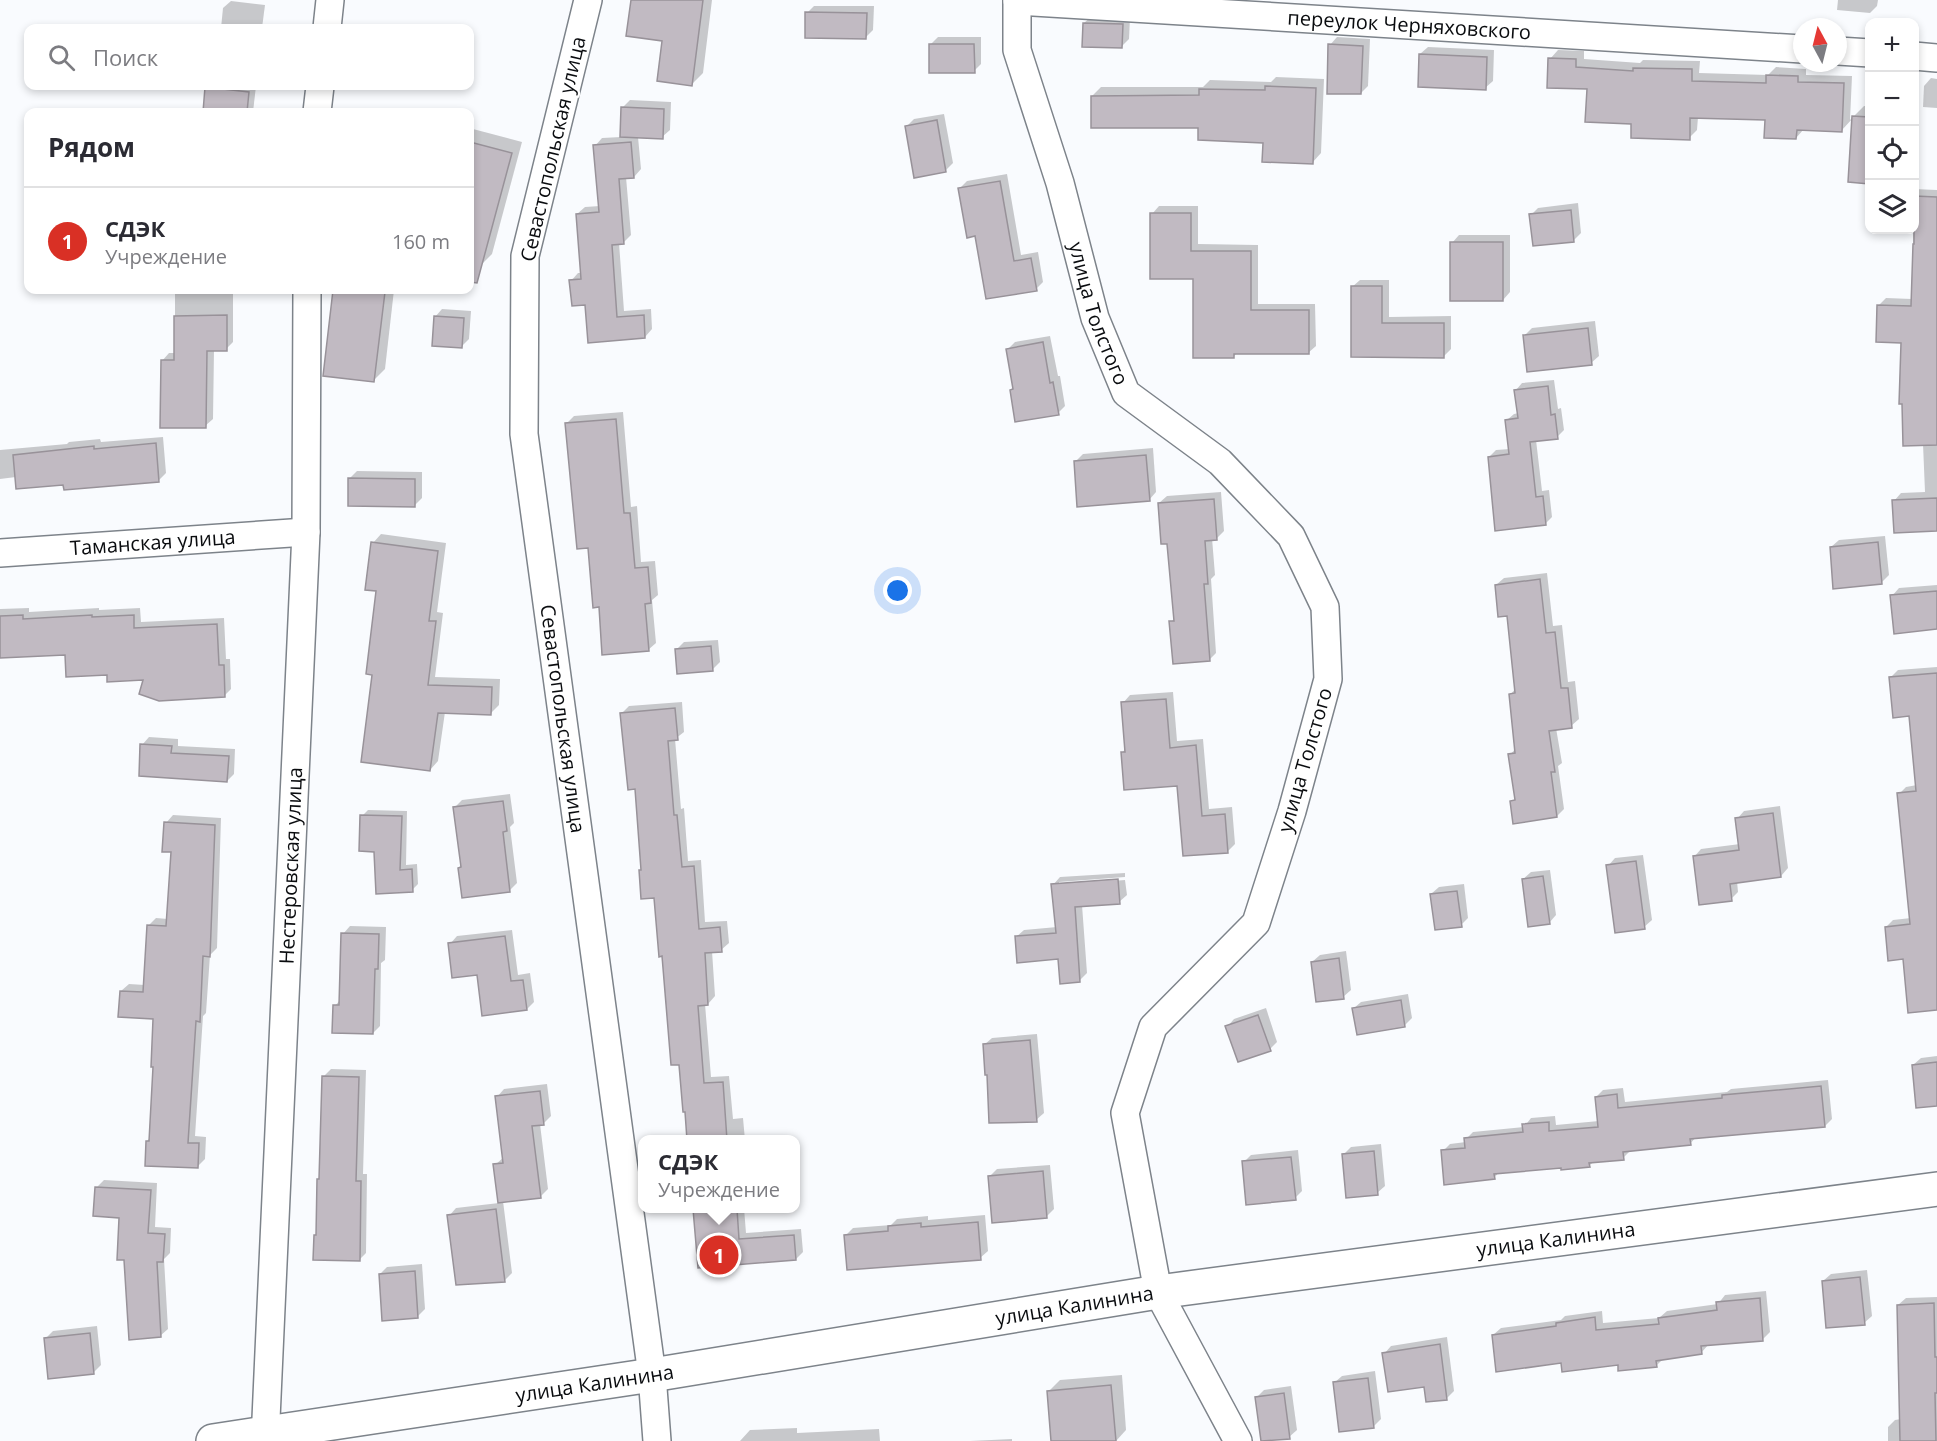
<!DOCTYPE html>
<html lang="ru">
<meta charset="utf-8">
<style>
:root{--surface:#fff;--page:#f2f2f3;--text:#2b2b33;--muted:#7c7c81;--line:#e1e1e2;--accent:#d93025}
body{margin:0;font-family:"Open Sans",sans-serif;background:var(--page);color:var(--text)}
.controls{position:absolute;right:18px;top:18px;display:grid;overflow:hidden;border-radius:12px;box-shadow:0 3px 9px #0003}
.controls button{width:54px;height:54px;display:grid;place-items:center;padding:0;border:0;border-bottom:2px solid var(--line);background:var(--surface);color:var(--text);font:30px sans-serif}
.compass{position:absolute;left:1793px;top:18px;width:54px;height:54px;border-radius:50%;background:var(--surface);box-shadow:0 3px 9px #0003;rotate:353deg}
.you{position:absolute;left:898px;top:591px;width:21px;height:21px;margin:-15px;border:4px solid #fff;border-radius:50%;background:#1a73e8;box-shadow:0 0 0 9px #1a73e833}
.badge{display:grid;place-items:center;width:39px;height:39px;border-radius:50%;background:var(--accent);color:#fff;font-size:20px;font-weight:700}
.pin{position:absolute;translate:-50% -50%;border:3px solid #fff;box-shadow:0 2px 6px #0006}
.popup{position:absolute;left:638px;top:1135px;width:162px;height:78px;box-sizing:border-box;display:grid;place-content:center;border-radius:12px;background:var(--surface);filter:drop-shadow(0 2px 4px #0005);font-size:20px;white-space:nowrap;color:var(--muted)}
.popup b{font-size:22px;color:var(--text)}
.popup::after{content:'';position:absolute;left:50%;top:100%;margin-left:-12px;border:12px solid transparent;border-top-color:var(--surface)}
.list{margin:0;padding:0;list-style:none}
h2{display:flex;justify-content:space-between;align-items:center;height:78px;margin:0;padding:0 24px;font-size:26px}
h2 small{font-size:20px;font-weight:400;color:var(--muted)}
.list li{display:grid;grid-template-columns:39px 1fr auto;gap:18px;align-items:center;box-sizing:border-box;height:108px;padding:0 24px;border-top:2px solid var(--line)}
.list b{display:block;font-size:22px;white-space:nowrap}
.list p{margin:0;font-size:20px;white-space:nowrap;color:var(--muted)}
.list em{font-size:20px;font-style:normal;color:var(--muted)}
.icon{flex:none;width:33px;height:33px;fill:none;stroke:currentColor;stroke-width:2;stroke-linecap:round;stroke-linejoin:round}
.map{position:relative;flex:none;width:1937px;height:1441px;overflow:hidden}
.search{position:absolute;background:var(--surface);box-shadow:0 3px 9px #0003;left:24px;top:24px;width:450px;height:66px;display:flex;align-items:center;gap:15px;box-sizing:border-box;padding:0 21px;border-radius:12px;color:var(--muted);font-size:22px}
.panel{position:absolute;background:var(--surface);box-shadow:0 3px 9px #0003;left:24px;top:108px;width:450px;height:186px;border-radius:12px}
.map>svg:first-child{display:block}
</style>
<div class="map">
<svg width="1937" height="1441" viewBox="0 0 1937 1441">
<rect width="100%" height="100%" fill="#f9fbfe"/>
<!-- shadow -->
<g fill="#0003">
<path d="M632,0H712L703,73L692,84L664,40Z"/>
<path d="M1838,0H1878L1877,6L1870,13L1837,10Z"/>
<path d="M231,1L265,5L262,28H221L223,8Z"/>
<path d="M814,6H874L873,30L866,37L807,13Z"/>
<path d="M1092,16L1130,18L1129,39L1122,46L1084,23Z"/>
<path d="M938,37H981V64L974,71L930,45Z"/>
<path d="M1337,37L1370,39L1368,86L1361,93L1330,45Z"/>
<path d="M1428,47L1494,50L1493,81L1485,88L1420,54Z"/>
<path d="M1558,50L1584,51V59L1640,63L1643,60L1700,61L1699,73L1768,75L1776,67L1806,69V75L1852,76L1850,120L1864,106H1870V182L1849,181L1853,118L1842,130L1804,129L1796,138L1766,119L1698,117L1697,130L1689,138L1633,123L1550,59Z"/>
<path d="M1276,77L1324,79L1321,153L1312,163L1264,141L1200,126L1092,96L1101,87H1203L1210,80L1271,82Z"/>
<path d="M1931,78L1937,79V108L1923,107L1924,86Z"/>
<path d="M209,86H256L253,112H204L207,88Z"/>
<path d="M630,100L671,102L670,130L662,137H638L641,169L634,177H626L631,235L623,243H619L624,311L651,309L652,329L645,337L587,303L571,281L578,273H582L577,214L585,207L600,206L595,146L602,138L621,137L623,107Z"/>
<path d="M1914,110H1916L1914,139Z"/>
<path d="M944,114L953,163L946,170L906,127L914,119Z"/>
<path d="M473,129L522,142L492,254L481,265L470,262V133Z"/>
<path d="M1007,174L1021,255L1038,252L1043,282L1036,289L976,234L960,188L967,181Z"/>
<path d="M1914,189L1937,190V530L1894,501L1901,493L1925,492L1923,444L1903,342L1879,305L1886,298L1912,299Z"/>
<path d="M1578,203L1581,233L1574,240L1531,215L1538,208Z"/>
<path d="M1159,206H1198V244L1258,245V304H1315L1316,346L1308,353H1237L1234,356L1195,277L1152,214Z"/>
<path d="M1459,235H1510V292L1503,300L1452,243Z"/>
<path d="M1360,280H1389V317L1451,316V349L1444,356L1352,355V287Z"/>
<path d="M175,290H233V342L226,349L214,350L213,419L205,426L162,361L169,353H175Z"/>
<path d="M335,290H394L385,369L374,380L325,375Z"/>
<path d="M442,309L471,311L469,339L462,346L435,317Z"/>
<path d="M1595,321L1599,356L1591,363L1524,336L1532,328Z"/>
<path d="M1050,336L1058,376H1060L1065,406L1058,413L1011,390L1014,387L1008,349L1015,342Z"/>
<path d="M1554,380L1558,409L1561,408L1564,430L1557,437L1536,440L1542,491L1549,490L1552,517L1545,524L1489,457L1496,450L1510,449L1507,420L1514,414L1519,413L1516,390L1522,383Z"/>
<path d="M623,412L631,507L637,506L641,562L655,561L658,595L652,600L656,643L648,650L600,606L567,423L574,416Z"/>
<path d="M163,437L166,473L159,480L65,483L16,477L0,479V450L67,444L69,442L100,439L101,442Z"/>
<path d="M1153,448L1156,492L1149,500L1075,462L1083,454Z"/>
<path d="M357,471L422,472V498L414,506L350,478Z"/>
<path d="M1221,492L1224,531L1217,538H1212L1215,575L1211,579L1216,653L1209,660L1171,622L1175,618L1169,542L1159,503L1167,496Z"/>
<path d="M381,534L446,543L437,612L443,613L435,677L500,679L499,705L491,713L445,712L438,761L430,770L374,673L378,590L373,543Z"/>
<path d="M1885,536L1889,575L1881,583L1831,547L1839,540Z"/>
<path d="M1547,573L1553,626L1562,625L1568,682L1575,681L1579,719L1571,726L1556,728L1562,763L1558,766L1564,809L1557,816L1512,802L1516,798L1510,755L1516,748L1510,695L1516,688L1508,614L1496,585L1504,578Z"/>
<path d="M1937,585V628L1892,596L1899,588Z"/>
<path d="M29,608V612L99,608V610L140,608L141,622L224,618L226,659H230L231,689L224,696L146,679L109,673L67,653L0,657V609Z"/>
<path d="M718,640L720,662L712,670L676,650L684,642Z"/>
<path d="M1937,667V1009L1886,927L1893,920L1911,918L1899,794L1906,787L1917,785L1910,714L1890,678L1898,670Z"/>
<path d="M1173,692L1177,741L1203,739L1209,809L1232,807L1235,844L1228,851L1179,785L1122,753L1126,748L1123,703L1130,695Z"/>
<path d="M682,702L684,732L675,739L681,809L684,808L688,861L701,860L705,922L727,921L729,943L721,950L712,951L715,996L708,1004H705L711,1077L729,1076L733,1119L743,1118L745,1140H689L681,1063L655,897L643,868L636,788L622,713L629,706Z"/>
<path d="M149,737L178,739V746L235,749L234,774L227,781L142,745Z"/>
<path d="M510,794L514,823L510,827L517,883L509,891L459,868L462,865L455,807L462,800Z"/>
<path d="M1780,806L1788,868L1781,876L1737,881L1738,892L1731,899L1694,857L1701,849L1740,844L1737,819L1744,811Z"/>
<path d="M368,810L407,811L406,865L417,864L418,884L412,890L375,850L362,816Z"/>
<path d="M173,815L221,818L217,948L210,955L206,1013L203,1016L195,1136L206,1137L205,1159L197,1167L147,1141L150,1138L155,1018L121,991L129,984L145,985L148,926L156,918L168,919L172,851L166,823Z"/>
<path d="M1643,855L1652,920L1644,927L1608,866L1615,858Z"/>
<path d="M1550,870L1556,915L1549,923L1523,879L1531,872Z"/>
<path d="M1125,873V877L1059,882V885L1125,880L1127,895L1119,902L1082,905L1087,973L1079,981L1059,958L1016,937L1024,930L1057,927L1053,885L1060,877Z"/>
<path d="M1464,884L1468,918L1461,925L1431,894L1439,887Z"/>
<path d="M350,926L386,927L385,960L381,963L380,1026L373,1033L335,1006L340,1000L343,934Z"/>
<path d="M512,930L518,975L530,973L534,1002L527,1009L478,973L450,944L457,936Z"/>
<path d="M1346,951L1351,990L1343,997L1312,962L1320,955Z"/>
<path d="M1408,994L1412,1018L1405,1025L1353,1009L1361,1002Z"/>
<path d="M1266,1008L1277,1042L1270,1049L1227,1027L1234,1019Z"/>
<path d="M1037,1034L1044,1113L1036,1120L984,1045L992,1038Z"/>
<path d="M1937,1056V1105L1913,1065L1921,1058Z"/>
<path d="M331,1069L366,1070L363,1174H367L366,1253L359,1260L315,1236L317,1234L320,1178L324,1076Z"/>
<path d="M1828,1080L1832,1119L1825,1126L1696,1137L1690,1144L1630,1151L1623,1158L1594,1161L1589,1166H1562L1500,1171L1494,1178L1443,1151L1450,1144L1466,1142V1139L1473,1132L1524,1127L1531,1118L1555,1116L1556,1125L1599,1121L1596,1097L1603,1090L1623,1088L1625,1102L1727,1092L1731,1089Z"/>
<path d="M547,1084L551,1116L543,1124H540L548,1189L540,1197L503,1201L512,1273L505,1280L449,1216L456,1208L499,1203L495,1165L504,1157L497,1097L504,1089Z"/>
<path d="M1381,1144L1385,1186L1377,1193L1343,1155L1351,1147Z"/>
<path d="M1298,1150L1302,1191L1295,1198L1244,1162L1251,1155Z"/>
<path d="M1050,1165L1054,1209L1046,1217L990,1176L997,1169Z"/>
<path d="M104,1180L157,1183L155,1227L171,1228L170,1253L164,1259L168,1329L160,1336L121,1216L97,1187Z"/>
<path d="M694,1208H744L746,1233L801,1229L803,1252L796,1259L699,1267Z"/>
<path d="M985,1215L988,1251L980,1258L846,1235L853,1228L891,1225L897,1219L928,1216V1220Z"/>
<path d="M422,1264L425,1309L417,1317L380,1274L387,1267Z"/>
<path d="M1867,1270L1872,1316L1864,1323L1823,1281L1831,1274Z"/>
<path d="M1766,1291L1770,1332L1763,1339L1709,1344L1701,1353L1664,1358L1656,1366L1562,1361L1493,1335L1501,1328L1561,1320L1565,1316L1602,1311L1603,1323L1659,1318L1667,1311L1718,1304L1725,1295Z"/>
<path d="M1937,1297V1441H1888V1427L1895,1420L1901,1419L1898,1305L1906,1298Z"/>
<path d="M97,1326L101,1365L94,1372L46,1338L53,1331Z"/>
<path d="M1447,1337L1454,1391L1447,1398L1425,1385L1384,1354L1391,1346Z"/>
<path d="M1375,1371L1381,1419L1374,1426L1334,1383L1342,1376Z"/>
<path d="M1122,1375L1126,1430L1116,1441H1053L1049,1391L1060,1380Z"/>
<path d="M1291,1386L1297,1430L1289,1437L1263,1441L1257,1397L1264,1390Z"/>
<path d="M797,1428V1433L879,1429L880,1441H740L750,1430Z"/>
<path d="M1012,1439V1441H970Z"/>
</g>
<!-- building -->
<g fill="#c1bac2" stroke="#989299" stroke-width="1.5">
<path d="M631,0H703L692,86L657,81L662,41L626,36Z"/>
<path d="M805,12L867,13L866,39L805,38Z"/>
<path d="M1083,23L1123,24L1122,48L1082,47Z"/>
<path d="M929,44H974L975,73H929Z"/>
<path d="M1328,44L1363,46L1361,94H1327Z"/>
<path d="M1419,54L1487,57L1486,90L1418,87Z"/>
<path d="M1548,58L1576,59V67L1633,71V68L1692,69V81L1766,83V75L1798,76V82L1844,83L1842,132L1797,130L1796,139L1764,138L1765,120L1690,118V140L1631,138V124L1585,122L1587,89L1547,88Z"/>
<path d="M1265,86L1316,88L1313,164L1262,162L1263,143L1198,140V128H1091V96L1199,95V89L1265,90Z"/>
<path d="M205,87L249,92L247,112H203Z"/>
<path d="M621,107L664,109L663,139L620,137Z"/>
<path d="M1852,116L1869,117V184L1848,182Z"/>
<path d="M937,120L946,172L914,178L905,126Z"/>
<path d="M470,142L512,153L477,283L470,282Z"/>
<path d="M631,142L634,178L619,179L624,244L612,245L617,317L644,315L645,338L588,343L585,305L572,306L569,280L581,279L576,214L599,212L593,145Z"/>
<path d="M1000,181L1014,261L1031,258L1037,291L986,299L975,236L967,238L958,188Z"/>
<path d="M1914,196L1937,197V445L1903,446L1902,404H1899L1901,343L1876,342L1877,305L1911,306L1913,244H1914Z"/>
<path d="M1571,210L1574,242L1533,246L1529,214Z"/>
<path d="M1150,213H1191V251H1251V310H1309V354H1234V358H1193V279H1150Z"/>
<rect x="1450" y="242" width="53" height="59"/>
<path d="M1351,286H1382V323H1444V358L1351,357Z"/>
<path d="M333,290H362L385,292L374,382L323,376Z"/>
<path d="M227,315V351H207L206,428H160L161,360H174V316Z"/>
<path d="M434,316L464,318L462,348L432,346Z"/>
<path d="M1588,328L1592,365L1527,372L1523,335Z"/>
<path d="M1043,342L1050,383L1053,382L1059,415L1015,422L1010,390L1013,389L1006,349Z"/>
<path d="M1548,386L1551,415L1555,414L1558,439L1530,442L1536,497L1543,496L1546,525L1495,531L1488,457L1509,454L1505,420L1518,418L1514,390Z"/>
<path d="M616,419L624,513H630L635,568L648,567L651,603L645,604L649,651L602,655L599,607L593,608L588,548L577,549L565,423Z"/>
<path d="M156,443L159,482L64,490L63,485L16,489L13,455L94,446V449Z"/>
<path d="M1146,455L1150,501L1077,507L1074,461Z"/>
<path d="M348,478L415,479V507L348,506Z"/>
<path d="M1937,498V531L1894,533L1892,500Z"/>
<path d="M1214,499L1217,540L1205,541L1208,584H1204L1210,661L1173,664L1169,621H1174L1167,544H1161L1158,503Z"/>
<path d="M371,542L438,551L429,621H436L428,685L492,687L491,715L438,713L430,771L361,762L372,675L366,674L376,591L365,590Z"/>
<path d="M1878,542L1882,584L1833,589L1830,547Z"/>
<path d="M1540,579L1546,633L1555,632L1561,688H1568L1572,728L1549,731L1555,772H1551L1557,817L1513,824L1510,801L1515,800L1508,754L1515,753L1509,694L1515,693L1507,616L1498,617L1495,585Z"/>
<path d="M1937,591V629L1894,634L1890,595Z"/>
<path d="M23,615V619L92,615V617L134,615V628L217,624L219,665H224L225,697L159,701L139,694L143,680L107,682V675L66,677L65,655L0,658V616Z"/>
<path d="M711,646L713,671L677,674L675,649Z"/>
<path d="M1937,673V1010L1908,1013L1903,959L1888,961L1885,927L1910,924L1897,793L1916,791L1909,716L1893,718L1889,677Z"/>
<path d="M1166,699L1170,748L1196,745L1202,816L1225,814L1228,853L1183,856L1177,786L1124,790L1121,752H1125L1121,702Z"/>
<path d="M675,708L678,740L668,741L674,815H677L682,867L694,866L699,929L720,927L722,952L705,953L708,1005L698,1006L704,1083L723,1082L727,1140H687L685,1112H683L679,1065H671L662,956L659,957L654,898L641,899L639,870H641L635,789L628,790L620,713Z"/>
<path d="M140,744L172,746L171,753L229,756L227,782L139,776Z"/>
<path d="M503,801L507,831L503,832L510,892L462,898L458,868L461,867L453,807Z"/>
<path d="M1773,813L1781,877L1730,884L1732,901L1699,905L1693,856L1739,850L1735,818Z"/>
<path d="M360,815L402,816L400,870L412,869L413,892L376,894L374,852L359,851Z"/>
<path d="M164,822L215,825L210,957L203,956L200,1022L196,1021L188,1143H199L198,1168L145,1166L146,1141H149L153,1067H151L153,1019L118,1017L120,991L143,992L147,925L166,926L171,852H162Z"/>
<path d="M1636,861L1645,929L1615,933L1606,865Z"/>
<path d="M1543,876L1550,924L1528,927L1522,879Z"/>
<path d="M1118,879L1120,904L1075,907L1080,982L1060,984L1058,959L1017,963L1015,936L1056,933L1051,884Z"/>
<path d="M1457,891L1462,927L1435,930L1430,894Z"/>
<path d="M341,933L379,934L378,969H375L373,1034L332,1033L333,1005H339Z"/>
<path d="M505,936L511,981L523,980L527,1010L482,1016L477,975L452,978L448,943Z"/>
<path d="M1339,958L1344,999L1316,1002L1311,962Z"/>
<path d="M1401,1000L1405,1027L1357,1035L1352,1008Z"/>
<path d="M1258,1015L1271,1051L1238,1062L1225,1026Z"/>
<path d="M1030,1040L1037,1122L989,1123L987,1075H985L983,1044Z"/>
<path d="M1937,1062V1106L1916,1108L1912,1065Z"/>
<path d="M322,1076L359,1077L356,1181H361L360,1261L313,1260L314,1235H316L317,1179H319Z"/>
<path d="M1821,1086L1825,1127L1690,1139L1691,1145L1623,1152L1624,1160L1589,1163L1590,1167L1561,1170V1168L1494,1174L1495,1179L1444,1185L1441,1150L1465,1148L1464,1138L1523,1132L1522,1124L1549,1122V1131L1598,1127L1595,1097L1617,1094L1618,1108L1722,1098V1095Z"/>
<path d="M540,1091L544,1125L532,1126L541,1198L498,1203L493,1164L503,1163L495,1096Z"/>
<path d="M1374,1151L1378,1195L1346,1198L1342,1154Z"/>
<path d="M1291,1157L1296,1200L1246,1205L1242,1161Z"/>
<path d="M1043,1171L1047,1218L992,1223L988,1176Z"/>
<path d="M95,1187L151,1190L148,1233L165,1234L163,1262H157L161,1337L129,1340L124,1260H117L119,1218L93,1216Z"/>
<path d="M496,1209L505,1282L456,1285L447,1215Z"/>
<path d="M693,1209H737L739,1239L794,1235L796,1260L698,1268Z"/>
<path d="M978,1222L981,1260L847,1270L844,1235L888,1231V1226L921,1223V1227Z"/>
<path d="M415,1271L418,1318L382,1321L379,1274Z"/>
<path d="M1860,1277L1865,1325L1826,1328L1822,1281Z"/>
<path d="M1760,1298L1763,1341L1701,1346L1702,1354L1656,1361L1657,1367L1618,1371V1365L1562,1372L1561,1363L1496,1372L1492,1335L1556,1326V1323L1595,1317L1596,1330L1659,1324L1658,1318L1717,1310L1716,1302Z"/>
<path d="M1934,1303L1935,1357H1937V1393H1935L1936,1441H1900L1897,1305Z"/>
<path d="M90,1333L94,1374L48,1379L44,1338Z"/>
<path d="M1440,1344L1447,1400L1426,1402L1424,1387L1388,1392L1382,1353Z"/>
<path d="M1368,1378L1374,1428L1339,1432L1333,1382Z"/>
<path d="M1111,1385L1116,1441H1051L1047,1391Z"/>
<path d="M1284,1393L1290,1439L1261,1441L1255,1397Z"/>
</g>
<g fill="none" stroke-linecap="round" stroke-linejoin="round">
<!-- street casing -->
<g stroke="#7d838a" stroke-width="30">
<g id="street">
<path id="s1" d="M588,0L525,256L524,434L652,1375L657,1441"/>
<path id="s2" d="M1017,0V50L1060,183L1095,318L1126,393L1220,462L1291,536L1325,607L1328,679L1292,811L1256,923L1153,1027L1125,1113L1158,1292L1238,1441"/>
<path id="s3" d="M1017,1L1802,49"/>
<path d="M327,28L330,0"/>
<path d="M1838,51L1870,53"/>
<path d="M1914,56L1937,58"/>
<path d="M317,112L320,86"/>
<path id="s4" d="M0,553L306,532"/>
<path id="s5" d="M265,1441L306,532L307,290"/>
</g>
</g>
<!-- secondary casing -->
<g stroke="#7d838a" stroke-width="36">
<g id="secondary">
<path id="s6" d="M213,1441L652,1375L1158,1292L1937,1189"/>
</g>
</g>
<!-- street -->
<use href="#street" stroke="#fff" stroke-width="27"/>
<!-- secondary -->
<use href="#secondary" stroke="#fff" stroke-width="33"/>
</g>
<g text-anchor="middle" stroke-width="4.5" stroke-linejoin="round" paint-order="stroke">
<!-- street labels -->
<g font-size="20" fill="#0a0c0f" stroke="#fff">
<text dy="7" stroke="none"><textPath href="#s3" startOffset="393">переулок Черняховского</textPath></text>
<text transform="translate(553 149) rotate(-77)" y="7">Севастопольская улица</text>
<text dy="7" stroke="none"><textPath href="#s2" startOffset="326">улица Толстого</textPath></text>
<text dy="7" stroke="none"><textPath href="#s4" startOffset="153">Таманская улица</textPath></text>
<text dy="7" stroke="none"><textPath href="#s1" startOffset="729">Севастопольская улица</textPath></text>
<text transform="translate(1305 760) rotate(-74)" y="7">улица Толстого</text>
<text dy="7" stroke="none"><textPath href="#s5" startOffset="576">Нестеровская улица</textPath></text>
<text dy="7" stroke="none"><textPath href="#s6" startOffset="1358">улица Калинина</textPath></text>
<text dy="7" stroke="none"><textPath href="#s6" startOffset="872">улица Калинина</textPath></text>
<text dy="7" stroke="none"><textPath href="#s6" startOffset="386">улица Калинина</textPath></text>
</g>
</g>
</svg>
<div class="controls">
<button>+</button>
<button>−</button>
<button><svg class="icon" aria-label="locate" viewBox="0 0 24 24"><circle cx="12" cy="12" r="6"/><path d="M12 2v4M12 18v4M2 12h4M18 12h4"/></svg></button>
<button><svg class="icon" aria-label="layers" viewBox="0 0 24 24"><path d="M12 4l9 5-9 5-9-5zM3 14l9 5 9-5"/></svg></button>
</div>
<svg class="compass" viewBox="-18 -18 36 36"><path d="M0-13l5 13h-10z" fill="#e53935"/><path d="M0 13l5-13h-10z" fill="#7c7c81"/></svg>
<div class="you"></div>
<div class="pin badge" style="left:719px;top:1255px">1</div>
<div class="popup"><b>СДЭК</b>Учреждение</div>
<div class="search"><svg class="icon" aria-label="search" viewBox="0 0 24 24"><circle cx="10" cy="10" r="6"/><path d="M15 15l6 6"/></svg>Поиск</div>
<section class="panel">
<h2>Рядом<small></small></h2>
<ul class="list">
<li><span class="badge">1</span><div><b>СДЭК</b><p>Учреждение</p></div><em>160 m</em></li>
</ul>
</section>
</div>
